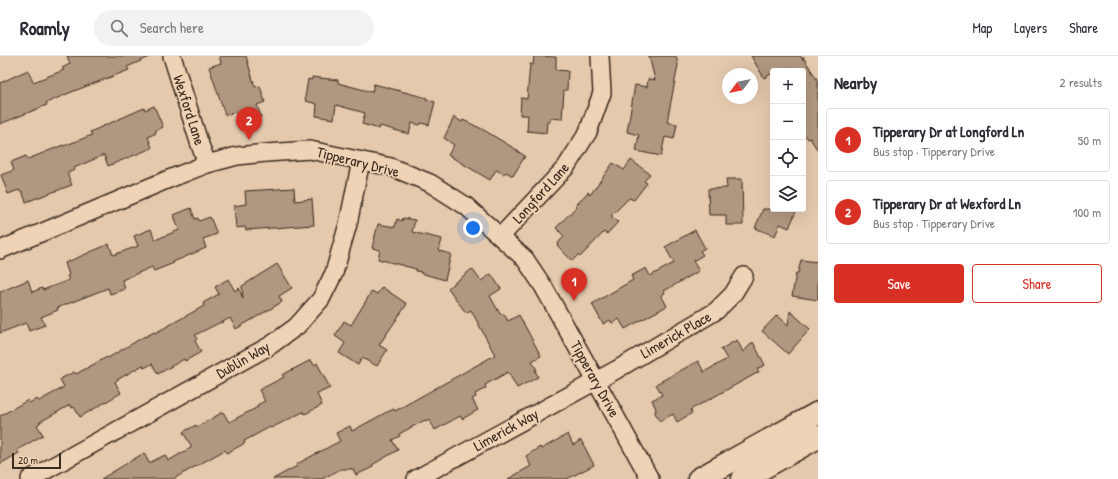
<!DOCTYPE html>
<meta charset="utf-8">
<style>
:root{--surface:#fff;--page:#f2f2f3;--text:#2b2b33;--muted:#7c7c81;--line:#e1e1e2;--accent:#d93025}
body{margin:0;font-family:"Patrick Hand",sans-serif;background:var(--page);color:var(--text)}
.controls{position:absolute;right:12px;top:12px;display:grid;overflow:hidden;border-radius:4px;box-shadow:0 4px 16px #0002}
.controls button{width:36px;height:36px;display:grid;place-items:center;padding:0;border:0;border-bottom:1px solid var(--line);background:var(--surface);color:var(--text);font:20px sans-serif}
.compass{position:absolute;left:722px;top:12px;width:36px;height:36px;border-radius:50%;background:var(--surface);box-shadow:0 4px 16px #0002;rotate:238deg}
.scale{position:absolute;left:12px;bottom:10px;width:49px;box-sizing:border-box;padding-left:4px;border:2px solid #3b2a1e;border-top:0;font-size:11px;line-height:14px;white-space:nowrap;color:#3b2a1e;-webkit-text-stroke:3px #efd3b6;paint-order:stroke}
.you{position:absolute;left:473px;top:172px;width:14px;height:14px;margin:-10px;border:3px solid #fff;border-radius:50%;background:#1a73e8;box-shadow:0 0 0 6px #1a73e833}
.badge{display:grid;place-items:center;width:26px;height:26px;border-radius:50%;background:var(--accent);color:#fff;font-size:13px;font-weight:700}
.pin{position:absolute;translate:-50% -33px;filter:drop-shadow(0 1px 2px #0008)}
.pin::after{content:'';position:absolute;top:21px;width:14px;height:12px;background:inherit;clip-path:polygon(0 0,100% 0,50% 100%)}
.list{margin:0;padding:0;list-style:none}
h2{display:flex;justify-content:space-between;align-items:center;height:52px;margin:0;padding:0 16px;font-size:17px}
h2 small{font-size:13px;font-weight:400;color:var(--muted)}
.list li{display:grid;grid-template-columns:26px 1fr auto;gap:12px;align-items:center;box-sizing:border-box;height:64px;margin:0 8px 8px;padding:0 8px;border:1px solid var(--line);border-radius:4px}
.list b{display:block;font-size:15px;white-space:nowrap}
.list p{margin:0;font-size:13px;white-space:nowrap;color:var(--muted)}
.list em{font-size:13px;font-style:normal;color:var(--muted)}
.actions{display:flex;gap:8px;padding:12px 16px}
.actions a{flex:1;padding:9px 0;border:1px solid var(--accent);border-radius:4px;text-align:center;font-size:14px;color:var(--accent)}
.actions .main{background:var(--accent);color:#fff}
.icon{flex:none;width:22px;height:22px;fill:none;stroke:currentColor;stroke-width:2;stroke-linecap:round;stroke-linejoin:round}
.map{position:relative;flex:none;width:818px;height:423px;overflow:hidden}
header{display:flex;align-items:center;gap:24px;box-sizing:border-box;height:56px;padding:0 20px;background:var(--surface);border-bottom:1px solid var(--line)}
header strong{font-size:19px}
nav{display:flex;gap:22px;margin-inline-start:auto;font-size:14px}
.search{width:280px;height:36px;background:var(--page);display:flex;align-items:center;gap:10px;box-sizing:border-box;padding:0 14px;border-radius:22px;color:var(--muted);font-size:15px}
main{display:flex}
aside{flex:1;background:var(--surface)}
.map>svg:first-child{display:block}
</style>
<header>
<strong>Roamly</strong>
<div class="search"><svg class="icon" aria-label="search" viewBox="0 0 24 24"><circle cx="10" cy="10" r="6"/><path d="M15 15l6 6"/></svg>Search here</div>
<nav><a>Map</a><a>Layers</a><a>Share</a></nav>
</header>
<main>
<div class="map">
<svg width="818" height="423" viewBox="0 0 818 423">
<rect width="100%" height="100%" fill="#e4c9ad"/>
<filter id="ink" filterUnits="userSpaceOnUse"><feTurbulence type="fractalNoise" baseFrequency=".025" numOctaves="2"/><feDisplacementMap in="SourceGraphic" scale="8" xChannelSelector="R" yChannelSelector="G"/><feConvolveMatrix kernelMatrix="1 2 1 2 8 2 1 2 1" color-interpolation-filters="sRGB"/></filter>
<g filter="url(#ink)">
<!-- building -->
<g fill="#b09780" stroke="#3b2a1e">
<path d="M67,0H152L127,11L129,14L74,35L46,47L47,49L0,68V27L28,14L33,26L36,25L64,14L62,12L70,8Z"/>
<path d="M219,0H246L255,31L260,30L265,46L257,49L261,61L242,66L240,59L237,60L236,56L225,59L209,11L221,7Z"/>
<path d="M534,0L556,1V14L568,15L567,34H564L562,63L550,62V66H547L546,77L527,75L528,59H520L521,42L527,43L530,8L533,9Z"/>
<path d="M649,0H676L678,9L667,66L677,68L674,83L665,81L661,100L636,95L639,79L627,76L635,29L647,31L648,23L655,24Z"/>
<path d="M751,0H800L803,4V1L818,25V95L810,82L808,83L803,76V15H773V17L764,22Z"/>
<path d="M312,21L338,24V27L372,36L374,28L427,42L426,43L435,46L429,69L421,67L420,69L412,67L409,78L380,70L379,73L362,68L365,57L336,49L334,63L316,60L317,48L306,45L305,42L308,23L312,24Z"/>
<path d="M154,50L163,71L155,75L156,77L148,81L152,92L108,110L104,99L74,112L75,114L67,117L72,129L26,146L22,135L20,136L19,134L8,138L1,119L14,114L11,106L26,100L28,103L63,89L64,90L92,79L90,76L144,52L145,54Z"/>
<path d="M454,61L462,66L463,64L482,73L517,94V95L525,100L513,120L506,116L504,118L496,114L490,124L448,99L454,89L444,82Z"/>
<path d="M631,104L650,118L644,125L647,127L634,144L629,142L611,160L618,166L607,178L604,176L580,201L578,199L572,205L557,189L564,180L556,172L577,150L576,149L588,136L590,139L613,107L624,114Z"/>
<path d="M726,123H742L743,169H726V159H709L708,133L727,132Z"/>
<path d="M294,132L295,145L312,143L314,169L246,174L245,171L236,172L234,150L246,148L245,135Z"/>
<path d="M191,152L195,163L198,162L199,165L210,161L217,178L203,183L206,192L173,206L174,207L154,215L152,211L122,224L125,233L110,238L108,232L57,252L58,254L41,261L45,269L29,275L26,267L0,277V236L28,224L32,236L42,232L43,234L69,224L67,220L69,219L65,207L109,188L113,199L138,190L134,180L151,173L155,184L179,174L174,159Z"/>
<path d="M763,153H797L789,172L780,168L775,180L755,172Z"/>
<path d="M403,162L415,164L412,176L442,183L439,195L451,198L445,224L420,217L421,216L416,215V213L378,203L380,194L372,192L378,168L395,171L397,163L402,165Z"/>
<path d="M695,174L705,192L700,195L703,199L693,205L699,215L664,235L665,237L661,239L667,250L625,273L619,263L612,267L610,264L603,268L592,248L633,224L631,220L646,212L650,220L674,207L665,191Z"/>
<path d="M801,204L818,206V244L792,240L796,217H798Z"/>
<path d="M277,208L292,232L279,240L282,246L236,273L230,262L221,267V266L195,279L197,283L195,285L201,296L185,305L184,303L158,318L152,308L144,312L143,309L117,324L115,326L121,337L80,361L74,351L72,352L70,349L40,366V367L37,369L43,379L17,394L19,397L0,408V360L28,344L29,347L37,343L39,345L64,331L60,323L74,316L76,318L107,301L108,302L145,280V281L154,276L155,277L204,250L203,247L219,238L215,231L228,223L235,235L239,232L243,243L242,230Z"/>
<path d="M472,213L481,225L491,218L501,233L490,240L500,258H504L508,265L519,259L541,300L532,305L537,314H535L538,321L517,332L508,316L485,329L486,332L475,338L476,341L472,343L478,354L462,363L460,360L435,374L429,363L426,365L425,364L399,378L400,380L392,384L398,394L372,409L373,411L356,419L353,413H341L322,423H273L297,410V408L340,385L336,377L350,370L352,375L385,357L394,353L395,355L495,299L471,254L466,257L448,232Z"/>
<path d="M382,231L407,248L379,289L387,294L377,310L362,302L358,309L339,297L345,287L335,280L344,265L351,269L372,235L377,238Z"/>
<path d="M790,255L810,273L788,298L762,275L777,259L788,269Z"/>
<path d="M737,284L743,296L753,286L765,309L757,313L759,316L690,354L692,357L677,366L673,358L660,365L655,357L656,353L652,344L662,339L656,328L698,305L704,316L727,303L721,293Z"/>
<path d="M311,304L314,309L317,307L330,332L317,338L322,349L305,358L303,356L271,372L270,371L244,385L245,387L227,397L225,394L173,423H101L144,397L149,407L165,399L168,405L192,391L183,376L196,369L197,371L223,356L229,366L258,351L257,349L265,345L259,334L284,321L282,319Z"/>
<path d="M568,378L573,389L581,384L594,409L567,423H508L531,410L526,400L540,391L541,393Z"/>
</g>
<g fill="none" stroke-linecap="round" stroke-linejoin="round">
<!-- minor casing -->
<g stroke="#3b2a1e" stroke-width="20">
<g id="minor">
<path d="M172,0L199,86L207,108"/>
<path d="M501,180L566,111L588,76L602,37L600,0"/>
<path d="M0,194L169,123L207,108L237,100L266,97L310,94L391,111L430,127L466,150L525,203L543,230L586,307L650,423"/>
<path d="M30,423L271,289L297,270L321,243L334,217L348,168L361,105"/>
<path d="M416,423L616,314L716,255L733,238L744,220"/>
</g>
</g>
<!-- major casing -->
<g stroke="#3b2a1e" stroke-width="25">
<g id="major">
<path d="M699,423L818,357"/>
<path d="M743,423L818,381"/>
</g>
</g>
<!-- minor -->
<use href="#minor" stroke="#efd3b6" stroke-width="17"/>
<!-- major -->
<use href="#major" stroke="#efd3b6" stroke-width="22"/>
</g>
</g>
<g text-anchor="middle" stroke-width="3.5" stroke-linejoin="round" paint-order="stroke">
<!-- street labels -->
<g font-size="15" fill="#3b2a1e" stroke="#efd3b6">
<text transform="translate(189 54) rotate(72)" y="5">Wexford Lane</text>
<text transform="translate(358 106) rotate(14)" y="5">Tipperary Drive</text>
<text transform="translate(541 137) rotate(-48)" y="5">Longford Lane</text>
<text transform="translate(676 279) rotate(-30)" y="5">Limerick Place</text>
<text transform="translate(243 304) rotate(-30)" y="5">Dublin Way</text>
<text transform="translate(595 323) rotate(61)" y="5">Tipperary Drive</text>
<text transform="translate(506 374) rotate(-29)" y="5">Limerick Way</text>
</g>
</g>
</svg>
<div class="controls">
<button>+</button>
<button>−</button>
<button><svg class="icon" aria-label="locate" viewBox="0 0 24 24"><circle cx="12" cy="12" r="6"/><path d="M12 2v4M12 18v4M2 12h4M18 12h4"/></svg></button>
<button><svg class="icon" aria-label="layers" viewBox="0 0 24 24"><path d="M12 4l9 5-9 5-9-5zM3 14l9 5 9-5"/></svg></button>
</div>
<svg class="compass" viewBox="-18 -18 36 36"><path d="M0-13l5 13h-10z" fill="#e53935"/><path d="M0 13l5-13h-10z" fill="#7c7c81"/></svg>
<div class="scale">20 m</div>
<div class="you"></div>
<div class="pin badge" style="left:574px;top:245px">1</div>
<div class="pin badge" style="left:249px;top:84px">2</div>
</div>
<aside>
<h2>Nearby<small>2 results</small></h2>
<ul class="list">
<li><span class="badge">1</span><div><b>Tipperary Dr at Longford Ln</b><p>Bus stop · Tipperary Drive</p></div><em>50 m</em></li>
<li><span class="badge">2</span><div><b>Tipperary Dr at Wexford Ln</b><p>Bus stop · Tipperary Drive</p></div><em>100 m</em></li>
</ul>
<div class="actions"><a class="main">Save</a><a>Share</a></div>
</aside>
</main>
